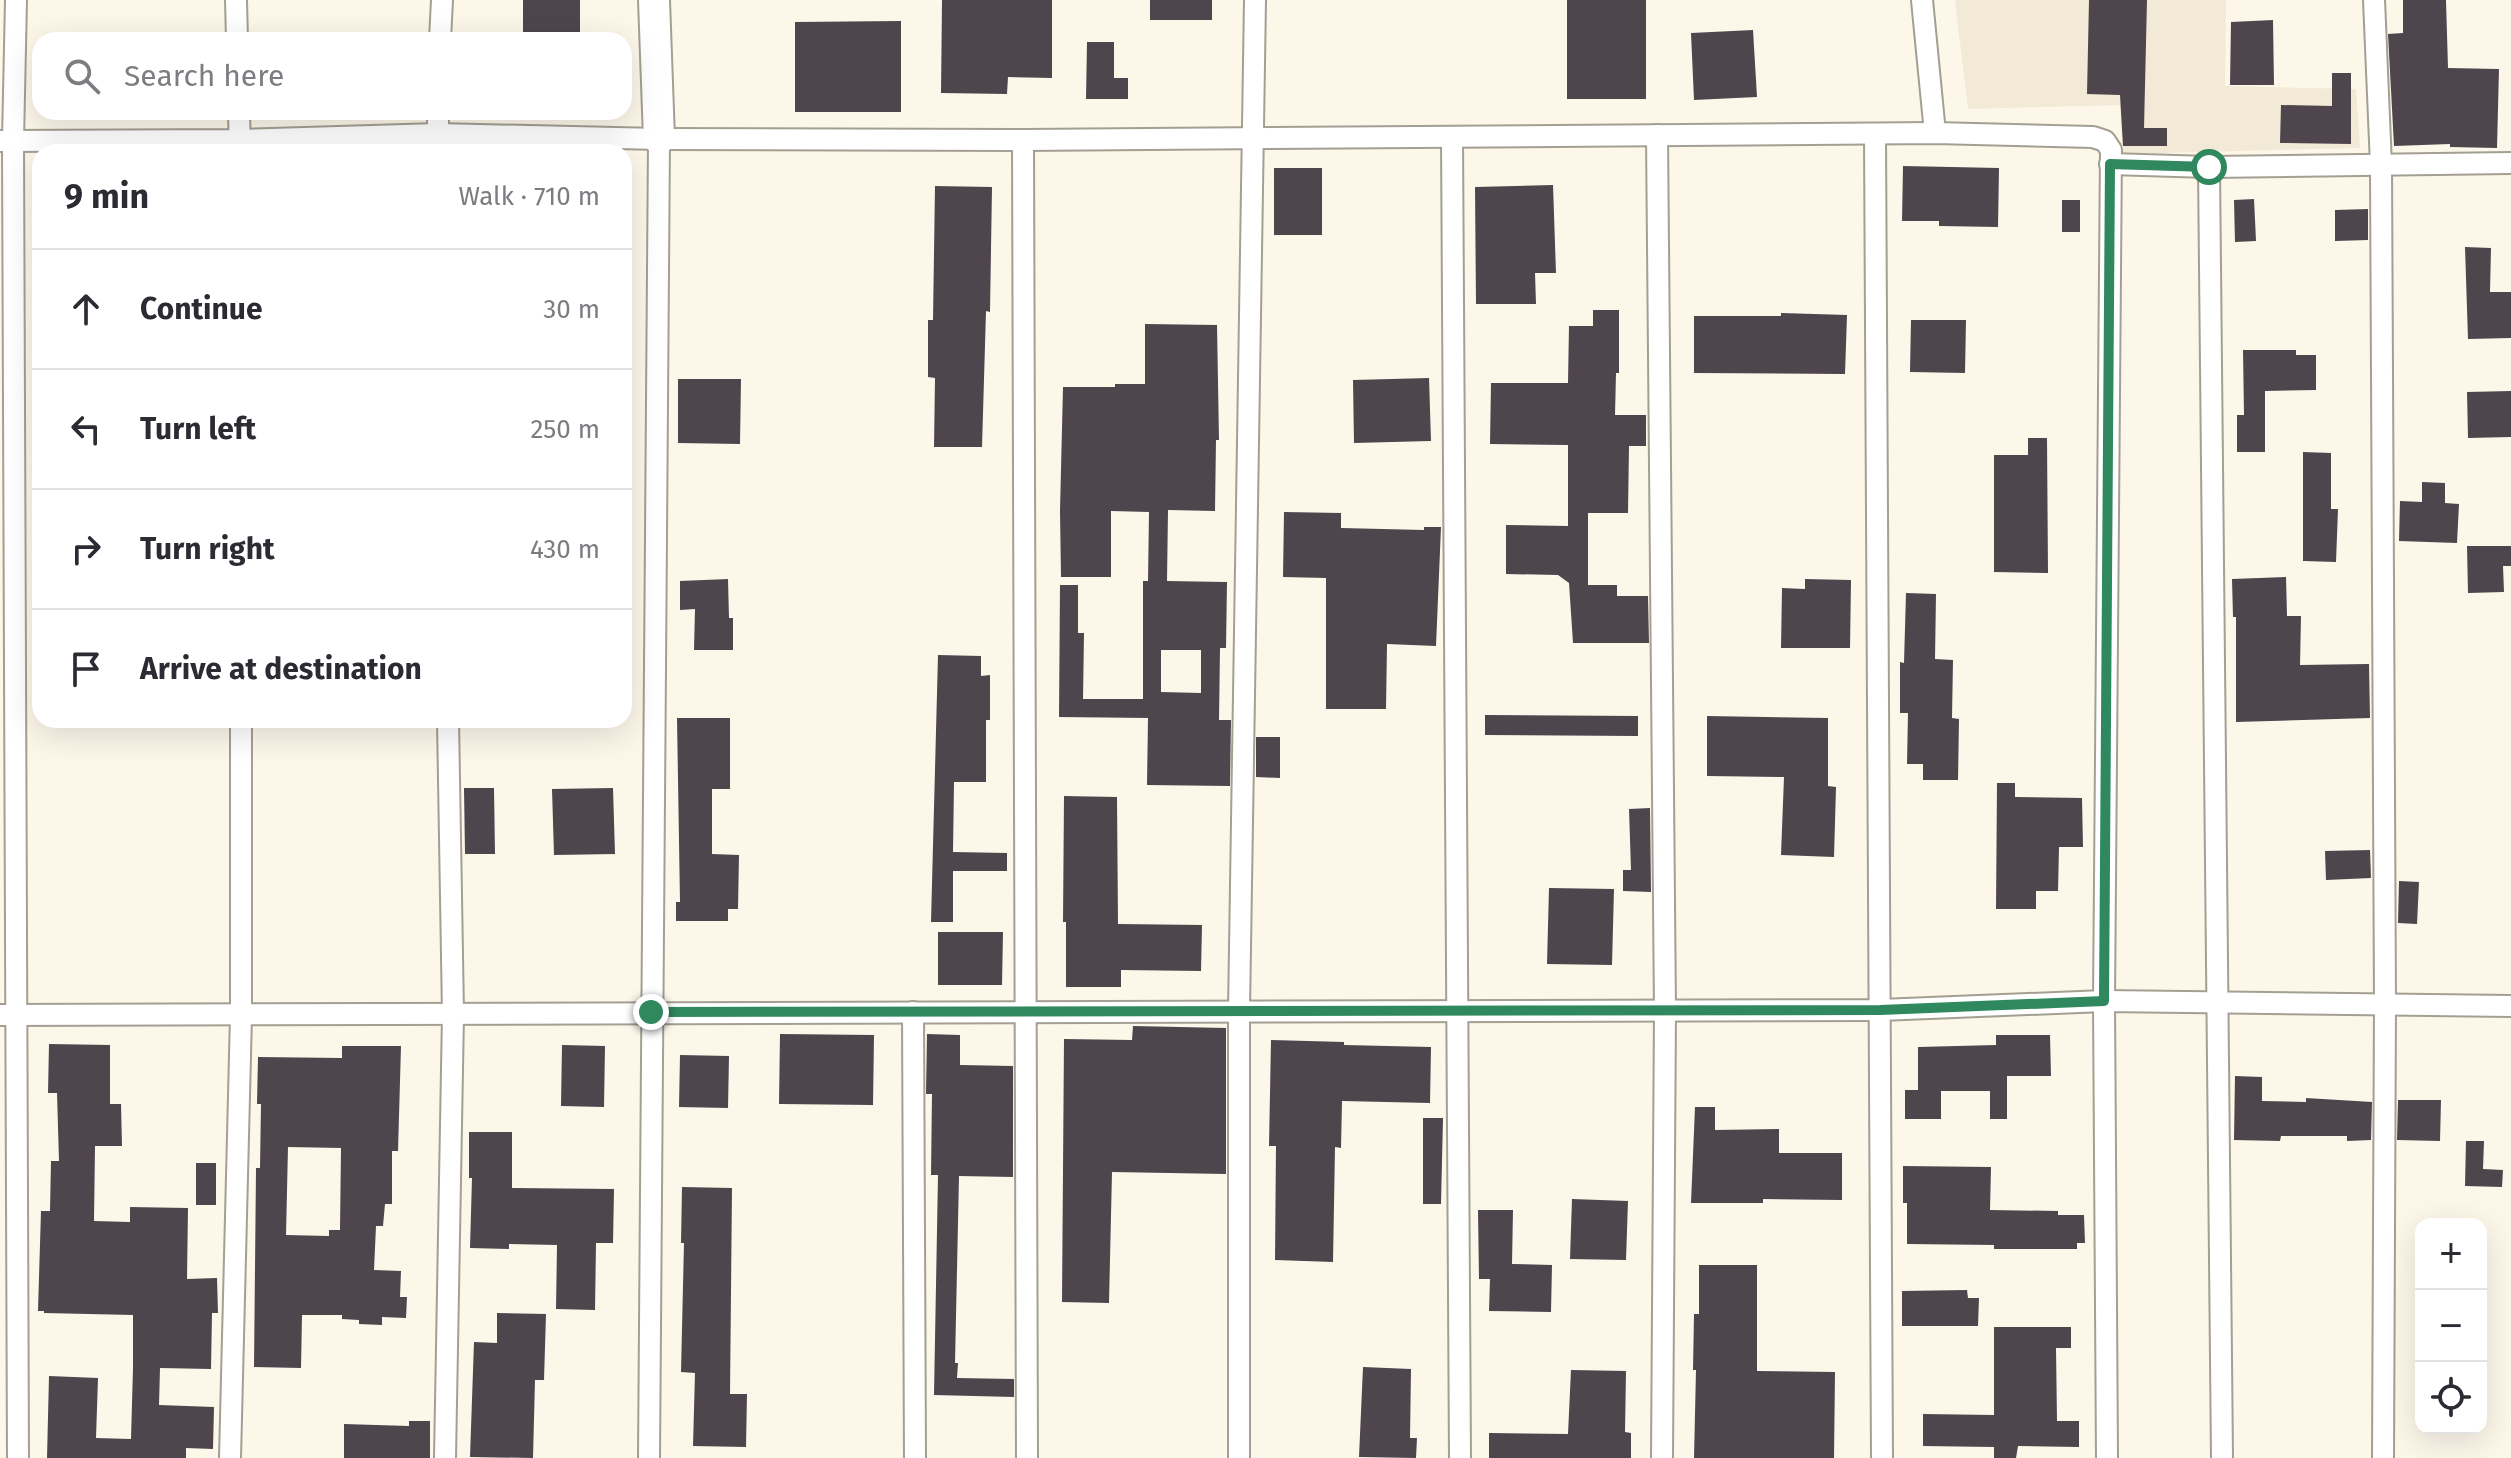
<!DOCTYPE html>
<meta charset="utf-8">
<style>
:root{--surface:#fff;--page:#f2f2f3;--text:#2b2b33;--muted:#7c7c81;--line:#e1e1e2}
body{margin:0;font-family:"Fira Sans",sans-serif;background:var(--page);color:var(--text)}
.controls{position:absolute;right:24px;bottom:24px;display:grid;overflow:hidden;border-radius:16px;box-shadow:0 8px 32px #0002}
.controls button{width:72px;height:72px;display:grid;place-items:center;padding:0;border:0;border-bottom:2px solid var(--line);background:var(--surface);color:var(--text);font:40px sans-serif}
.stop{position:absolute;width:24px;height:24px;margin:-18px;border:6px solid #2f885e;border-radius:50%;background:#fff}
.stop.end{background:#2f885e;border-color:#fff;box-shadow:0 2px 8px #0008}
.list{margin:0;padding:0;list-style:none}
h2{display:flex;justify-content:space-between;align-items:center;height:104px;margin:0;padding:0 32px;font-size:34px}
h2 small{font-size:26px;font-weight:400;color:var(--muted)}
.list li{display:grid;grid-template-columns:52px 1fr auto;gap:24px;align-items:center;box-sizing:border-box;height:120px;padding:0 32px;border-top:2px solid var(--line)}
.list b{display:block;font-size:30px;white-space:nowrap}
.list em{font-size:26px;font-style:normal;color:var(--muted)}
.icon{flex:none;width:44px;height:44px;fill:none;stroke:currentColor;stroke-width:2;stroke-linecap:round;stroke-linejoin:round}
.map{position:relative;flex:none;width:2511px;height:1458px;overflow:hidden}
.search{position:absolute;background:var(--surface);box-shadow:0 8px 32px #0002;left:32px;top:32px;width:600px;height:88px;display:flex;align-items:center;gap:20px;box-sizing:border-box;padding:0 28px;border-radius:24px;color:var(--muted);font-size:30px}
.panel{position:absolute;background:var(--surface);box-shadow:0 8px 32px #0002;left:32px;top:144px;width:600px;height:584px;border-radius:24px}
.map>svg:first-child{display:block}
</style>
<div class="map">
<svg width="2511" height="1458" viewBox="0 0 2511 1458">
<rect width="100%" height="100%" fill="#fcf7e9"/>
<!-- built -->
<path fill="#f2ead6" d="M1955,0H2226L2225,86L2356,89L2360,148L2123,154L2120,105L1968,109Z"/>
<!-- building -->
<g fill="#4f454d" fill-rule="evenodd">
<rect x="523" y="0" width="57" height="40"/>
<path d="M942,0H1052V78L1008,77L1007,94L941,93Z"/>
<rect x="1150" y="0" width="62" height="20"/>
<rect x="1567" y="0" width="79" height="99"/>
<path d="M2089,0H2147L2144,128H2167V146H2123L2120,95L2087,94Z"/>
<path d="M2403,0H2446L2448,68L2499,69L2497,148L2450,147V144L2394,146L2388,34L2403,33Z"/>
<path d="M2273,20L2274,85H2230L2231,22Z"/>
<path d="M901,21V112H795V22Z"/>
<path d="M1753,30L1757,97L1694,100L1691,33Z"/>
<path d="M1087,42H1114V78H1128V99H1086Z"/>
<path d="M2332,73H2351V144L2280,143L2281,105L2332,106Z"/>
<path d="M1903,166L1999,168L1998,227L1939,226V221H1902Z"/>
<rect x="1274" y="168" width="48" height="67"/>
<path d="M1553,185L1556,273H1535L1536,304H1476L1475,187Z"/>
<path d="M935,186L992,187L990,312L986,311L982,447H934L935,378L928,377V320H933Z"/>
<path d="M2254,199L2256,241L2235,242L2234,200Z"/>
<rect x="2062" y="200" width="18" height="32"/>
<path d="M2368,209V240L2335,241V210Z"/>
<path d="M2465,247L2491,248L2490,292H2511V338L2468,339Z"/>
<path d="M1593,310H1619V373H1616L1615,415H1646V446H1629L1628,513H1588V585H1617V596H1648L1649,643H1573L1569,583L1558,575L1506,574V525L1568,526V445L1490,444L1491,383H1568L1569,326H1593Z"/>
<path d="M1781,313L1847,315L1845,374L1694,373V316H1781Z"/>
<path d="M1911,320H1966L1965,373L1910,372Z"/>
<path d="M1145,324L1217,325L1219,440H1216L1215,511L1168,510L1167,581L1227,582L1226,648H1220L1219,720H1231L1230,786L1147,785L1148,718L1059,717L1060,585H1078V633H1084L1083,699H1143V581H1148L1149,512L1111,511V577H1061L1060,511L1063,387H1115V384H1145ZM1161,650H1201V693L1161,692Z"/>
<path d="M2243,350H2296V355H2316V390L2265,391V452H2237V415H2244Z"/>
<path d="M1429,378L1431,441L1354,443L1353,380Z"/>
<path d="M678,379H741L740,444L678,443Z"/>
<path d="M2511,391V437L2468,438L2467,392Z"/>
<path d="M2028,438H2047L2048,573L1994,572V455H2028Z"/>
<path d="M2303,452L2331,453V509H2338L2336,562L2303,561Z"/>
<path d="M2422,482L2445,483V503L2459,504L2457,543L2399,541L2400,501L2422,502Z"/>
<path d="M1284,512L1341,513V528L1424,530V527H1441L1436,646L1387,644L1386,709H1326V578L1283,577Z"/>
<path d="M2467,546H2511V566H2503L2504,592L2468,593Z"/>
<path d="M2286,577L2287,616H2301L2300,665L2369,664L2370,718L2236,722V617H2233L2232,579Z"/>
<path d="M728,579L729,618H733V650H694L695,609L680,610V581Z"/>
<path d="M1805,579L1851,580L1850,648H1781L1782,588L1805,589Z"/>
<path d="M1906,593L1936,594L1935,659L1953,660L1952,718L1959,719L1958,780H1923V764H1907L1908,713H1900V662L1904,663Z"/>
<path d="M938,655L981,656V676L990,675V720H986V782H954L953,852L1007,853V871H953V922H931Z"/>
<path d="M1485,715L1638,716V736L1485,735Z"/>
<path d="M1707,716L1828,718V786L1836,787L1834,857L1781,855L1784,777L1707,776Z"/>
<path d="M677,718H730V789H712V854L739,855L738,909H728V921H676V902H680Z"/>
<path d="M1256,737H1280V778L1256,777Z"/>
<path d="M1997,783H2015V797L2082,798L2083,847H2059L2058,891H2036V909H1996Z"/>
<path d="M464,788H494L495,854H465Z"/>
<path d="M613,788L615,854L554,855L552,789Z"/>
<path d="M1064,796L1117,797L1118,924L1202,925L1201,971L1121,970V987H1066V922H1063Z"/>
<path d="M1650,808L1651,892L1623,891V870H1631L1629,809Z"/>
<path d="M2370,850L2371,878L2326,880L2325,851Z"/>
<path d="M2399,881L2419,882L2417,924L2398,923Z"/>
<path d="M1549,888L1614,889L1612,965L1547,964Z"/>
<path d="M938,932H1003L1002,985H938Z"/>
<path d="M1133,1026L1226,1028V1174L1112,1172L1109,1303L1062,1302L1064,1039L1132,1040Z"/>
<path d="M780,1034L874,1035L873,1105L779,1104Z"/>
<path d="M927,1034L960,1035V1065L1013,1066V1177L959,1176L955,1363H958L957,1378L1014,1379V1397L934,1395L938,1175H931L932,1094H926Z"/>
<path d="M1996,1035H2050L2051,1076H2007V1119H1990V1091H1941V1119H1905V1090H1918V1047L1996,1045Z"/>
<path d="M1271,1040L1344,1042V1045L1431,1047L1430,1103L1342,1101L1341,1148L1335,1147L1333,1262L1275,1260L1276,1146H1269Z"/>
<path d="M49,1044L110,1045V1104H121L122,1146H95L94,1221L130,1222V1207L188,1208L187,1279L217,1278L218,1313H212L211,1369L160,1368L159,1405L214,1407L213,1449L186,1448V1458H47L49,1376L98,1378L96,1438L131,1439L133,1368V1315L44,1313V1311H38L41,1211H50L51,1161H59L57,1093H48Z"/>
<path d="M562,1045L605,1046L604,1107L561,1106Z"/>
<path d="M342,1046H401L398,1151H392V1204H385L383,1226H376L374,1270L401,1271L400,1297H407L406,1318L382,1317V1325L359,1324V1320L342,1319V1315H302L301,1368L254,1367L256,1168H260L261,1104H257L258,1057L342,1058ZM288,1147L341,1148L340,1230H329V1236L286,1235Z"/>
<path d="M680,1055L729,1056L728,1108L679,1107Z"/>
<path d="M2235,1076L2262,1077V1101L2306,1102V1098L2372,1102L2371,1140L2347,1141V1136H2281L2280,1141L2234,1140Z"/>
<path d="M2398,1100H2441L2440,1141L2397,1140Z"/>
<path d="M1695,1107H1715V1130L1779,1129V1153H1842V1200L1763,1199V1203H1691Z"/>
<path d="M1423,1118H1443L1441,1204H1423Z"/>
<path d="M469,1132H512V1188L614,1189L613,1243H596L595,1310L556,1309L557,1245L509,1244V1249L470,1248L472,1178H469Z"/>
<path d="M2466,1141H2484L2483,1169L2503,1170L2502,1187L2465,1186Z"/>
<rect x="196" y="1163" width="20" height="42"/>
<path d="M1903,1166L1991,1167L1990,1210L2058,1211V1215H2084L2085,1243H2077V1249H1994V1245L1907,1244V1203H1903Z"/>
<path d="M682,1187L732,1188L730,1394H747L746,1447L693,1446L695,1373L681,1372L684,1243H681Z"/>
<path d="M1572,1199L1628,1201L1626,1260L1570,1259Z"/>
<path d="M1478,1210H1513L1512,1264L1552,1265L1551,1312L1489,1311L1490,1279H1479Z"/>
<path d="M1699,1265H1757V1371L1835,1372L1834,1458H1694L1696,1370H1693L1694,1314H1699Z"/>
<path d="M1967,1290L1968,1298H1979L1978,1326H1902V1291Z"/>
<path d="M497,1313L546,1314L544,1380H535L533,1458L470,1457L474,1342L497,1343Z"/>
<path d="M1994,1327H2071V1348H2056L2057,1421H2079V1447L2018,1446L2016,1458H1994V1447L1923,1446V1414L1994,1415Z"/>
<path d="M1363,1367L1411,1369L1410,1438H1417L1416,1458L1359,1457Z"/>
<path d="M1571,1370L1626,1371L1625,1432L1631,1433V1458H1489V1433L1568,1434Z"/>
<path d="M409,1421H430V1458H344V1424L409,1426Z"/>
</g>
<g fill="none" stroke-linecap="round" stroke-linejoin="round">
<!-- street casing -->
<g stroke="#a49f93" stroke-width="24">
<g id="street">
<path d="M16,0L13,141L18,1458"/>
<path d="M236,0L237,40"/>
<path d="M1922,0L1935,133"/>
<path d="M2374,0L2381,165L2385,1004L2383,1458"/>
<path d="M440,40L442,0"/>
<path d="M239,112L240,152"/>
<path d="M1875,134L1882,1458"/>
<path d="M1657,135L1665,1011L1662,1458"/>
<path d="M1452,137L1460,1458"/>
<path d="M1023,140L1027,1458"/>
<path d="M0,141L240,140L438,134L659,139L1023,140L1935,133L2093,137L2105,141L2111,150L2104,1001L2107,1458"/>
<path d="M438,152V112"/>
<path d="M2110,164L2209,167L2511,163"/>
<path d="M2209,167L2222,1458"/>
<path d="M913,1012L915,1458"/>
<path d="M0,1015L1880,1010L2104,1001L2511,1006"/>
<path d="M230,1458L241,1015V720"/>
<path d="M445,1458L453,1014L448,720"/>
<path d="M649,1458L659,139"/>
<path d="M1239,1458V1011L1255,0"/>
</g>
</g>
<!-- secondary casing -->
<g stroke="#a49f93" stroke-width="34">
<path id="secondary" d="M654,0L659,139"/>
</g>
<!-- street -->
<use href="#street" stroke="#fff" stroke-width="20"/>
<!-- secondary -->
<use href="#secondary" stroke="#fff" stroke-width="30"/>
</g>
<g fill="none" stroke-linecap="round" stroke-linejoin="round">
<!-- route -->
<path stroke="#2f885e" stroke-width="10" d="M651,1012L1880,1010L2104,1001L2110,164L2209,167"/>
</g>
</svg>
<div class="controls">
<button>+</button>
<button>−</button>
<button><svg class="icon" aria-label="locate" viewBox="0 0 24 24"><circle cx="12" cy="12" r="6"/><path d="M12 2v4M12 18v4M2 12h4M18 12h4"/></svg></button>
</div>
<div class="stop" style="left:2209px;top:167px"></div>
<div class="stop end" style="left:651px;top:1012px"></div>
<div class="search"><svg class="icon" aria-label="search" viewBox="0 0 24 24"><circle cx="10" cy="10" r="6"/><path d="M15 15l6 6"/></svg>Search here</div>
<section class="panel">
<h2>9 min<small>Walk · 710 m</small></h2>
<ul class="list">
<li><svg class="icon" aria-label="ahead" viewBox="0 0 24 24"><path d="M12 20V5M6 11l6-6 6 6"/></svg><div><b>Continue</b></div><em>30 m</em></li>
<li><svg class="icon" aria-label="left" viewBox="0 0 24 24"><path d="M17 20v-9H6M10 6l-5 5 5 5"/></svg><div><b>Turn left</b></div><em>250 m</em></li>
<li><svg class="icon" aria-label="right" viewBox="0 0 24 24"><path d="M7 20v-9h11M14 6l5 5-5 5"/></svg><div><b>Turn right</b></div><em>430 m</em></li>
<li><svg class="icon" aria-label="arrive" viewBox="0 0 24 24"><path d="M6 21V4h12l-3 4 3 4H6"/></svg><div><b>Arrive at destination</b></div></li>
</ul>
</section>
</div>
